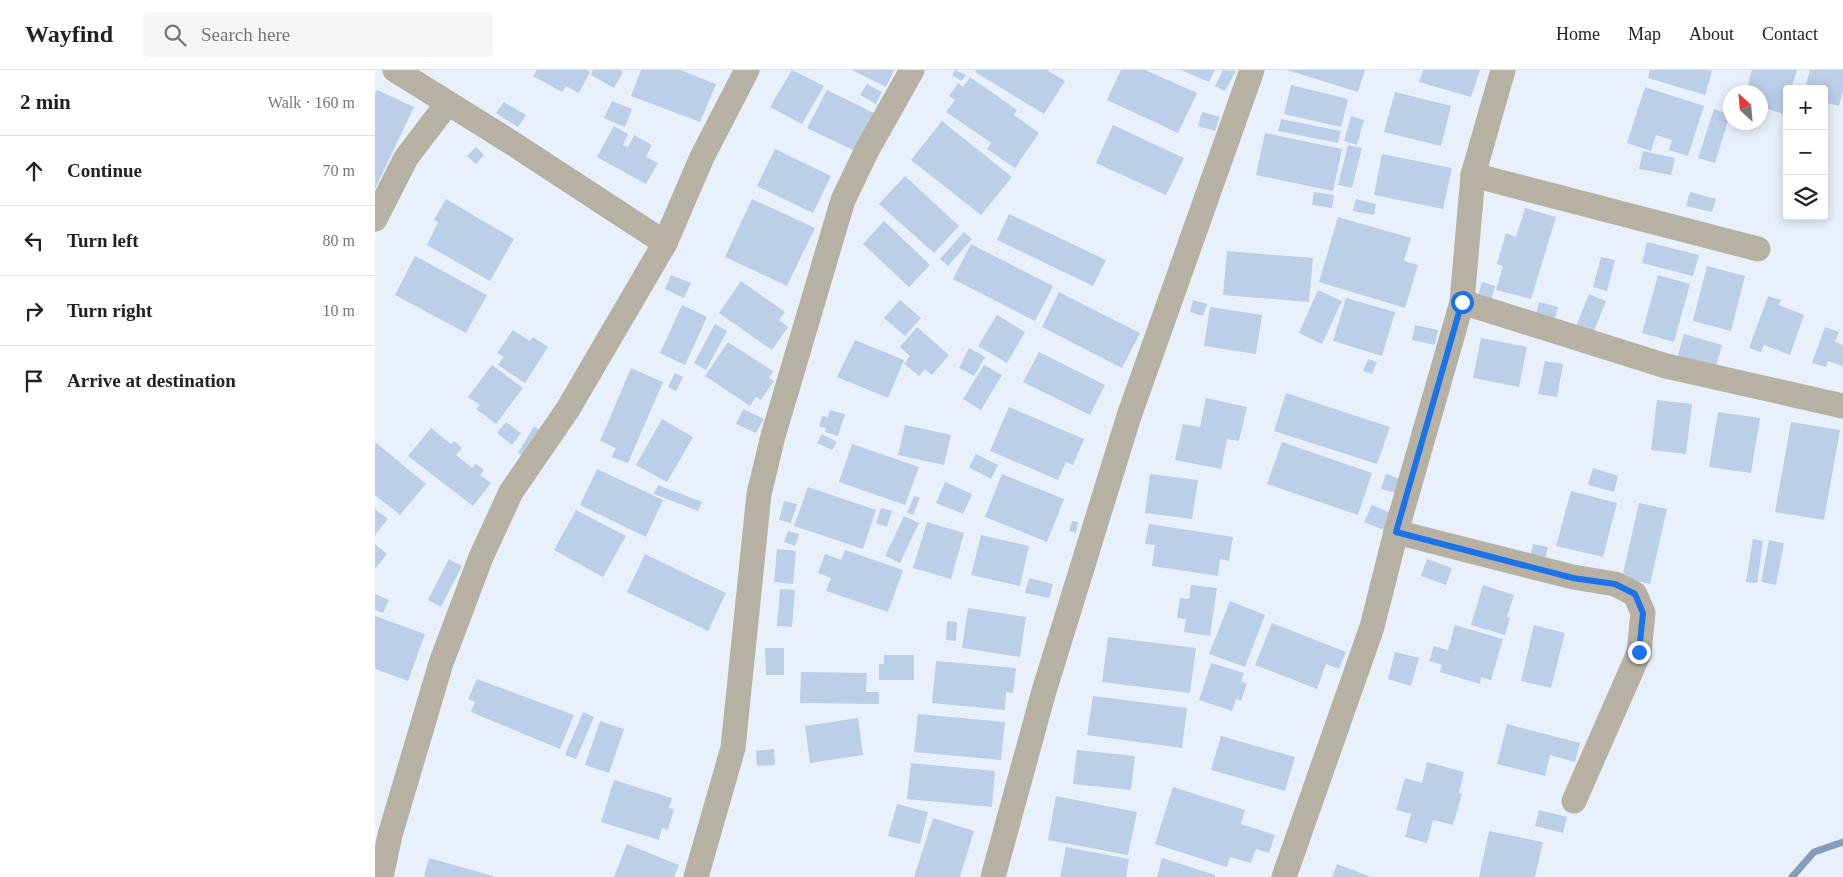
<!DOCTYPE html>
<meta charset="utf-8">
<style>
:root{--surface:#fff;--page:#f6f6f6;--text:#222;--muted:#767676;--line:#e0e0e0}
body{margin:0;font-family:"Times New Roman",serif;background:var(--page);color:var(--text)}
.controls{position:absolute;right:15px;top:15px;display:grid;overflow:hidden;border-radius:5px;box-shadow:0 2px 12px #0003}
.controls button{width:45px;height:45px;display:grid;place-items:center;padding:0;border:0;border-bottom:1px solid var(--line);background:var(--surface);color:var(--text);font:25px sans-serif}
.compass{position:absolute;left:1348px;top:15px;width:45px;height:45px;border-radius:50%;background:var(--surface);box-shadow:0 2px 12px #0003;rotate:334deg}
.stop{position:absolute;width:15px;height:15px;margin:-11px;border:4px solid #1a73e8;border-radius:50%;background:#fff}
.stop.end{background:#1a73e8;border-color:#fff;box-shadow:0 1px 5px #0008}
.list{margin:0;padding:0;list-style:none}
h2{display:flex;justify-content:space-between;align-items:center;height:65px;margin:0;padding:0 20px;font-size:21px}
h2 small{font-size:16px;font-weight:400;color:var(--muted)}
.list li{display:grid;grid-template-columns:32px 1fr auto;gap:15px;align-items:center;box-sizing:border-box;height:70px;padding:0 20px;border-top:1px solid var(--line)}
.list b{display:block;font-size:19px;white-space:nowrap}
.list em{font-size:16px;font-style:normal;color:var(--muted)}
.icon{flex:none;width:28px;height:28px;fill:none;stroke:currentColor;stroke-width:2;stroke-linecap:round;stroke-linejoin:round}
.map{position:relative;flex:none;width:1468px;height:807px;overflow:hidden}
header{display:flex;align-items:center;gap:30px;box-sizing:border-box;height:70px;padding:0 25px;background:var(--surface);border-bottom:1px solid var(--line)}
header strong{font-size:24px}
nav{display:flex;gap:28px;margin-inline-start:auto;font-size:18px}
.search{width:350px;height:45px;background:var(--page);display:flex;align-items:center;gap:12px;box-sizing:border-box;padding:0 18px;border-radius:5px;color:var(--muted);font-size:19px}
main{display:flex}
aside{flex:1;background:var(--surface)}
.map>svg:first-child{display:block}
</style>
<header>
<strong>Wayfind</strong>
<div class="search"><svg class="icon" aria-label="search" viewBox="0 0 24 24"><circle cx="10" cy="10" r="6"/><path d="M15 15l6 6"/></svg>Search here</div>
<nav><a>Home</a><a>Map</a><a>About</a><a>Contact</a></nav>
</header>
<main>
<aside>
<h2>2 min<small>Walk · 160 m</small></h2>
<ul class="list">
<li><svg class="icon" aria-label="ahead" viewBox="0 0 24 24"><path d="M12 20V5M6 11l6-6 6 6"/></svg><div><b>Continue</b></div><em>70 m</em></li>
<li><svg class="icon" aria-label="left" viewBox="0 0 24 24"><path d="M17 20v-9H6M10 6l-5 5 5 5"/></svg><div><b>Turn left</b></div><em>80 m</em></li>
<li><svg class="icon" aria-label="right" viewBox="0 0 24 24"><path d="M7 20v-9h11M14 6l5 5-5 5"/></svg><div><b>Turn right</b></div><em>10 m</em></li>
<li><svg class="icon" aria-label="arrive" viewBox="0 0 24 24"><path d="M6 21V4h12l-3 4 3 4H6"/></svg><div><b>Arrive at destination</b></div></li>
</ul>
</aside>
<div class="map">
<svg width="1468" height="807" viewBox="0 0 1468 807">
<rect width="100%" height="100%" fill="#e8f0fc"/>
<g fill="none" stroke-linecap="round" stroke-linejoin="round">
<!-- stream -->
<path stroke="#869cbb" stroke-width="7" d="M1417,807L1439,782L1468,772"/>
</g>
<!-- building -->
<g fill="#bbcfe9">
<path d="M162,0H211L215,2L204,23L191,16L187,22L158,6Z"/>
<path d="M218,0H245L248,2L239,18L216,5Z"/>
<path d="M266,0H305L341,14L325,52L256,26Z"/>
<path d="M417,0L449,16L427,54L395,37Z"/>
<path d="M477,0H519L511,17Z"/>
<path d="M580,0L591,5L586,11L577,5Z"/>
<path d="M601,0H672L690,11L669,44L600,2Z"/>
<path d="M746,0H770L822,23L803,63L732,30Z"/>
<path d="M806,0H840L834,12Z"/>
<path d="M848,0L861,1L850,21L840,16Z"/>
<path d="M912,0H990L983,22Z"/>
<path d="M1048,0H1105L1096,27L1044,12Z"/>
<path d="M1275,0H1333L1337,1L1330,25L1273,8Z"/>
<path d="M1377,0H1422L1416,19H1412L1409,44L1386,37V22H1371Z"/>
<path d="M1435,0H1468V22L1464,36L1449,32V19H1430Z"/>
<path d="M595,7L642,40L639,45L664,63L640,98L612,79L616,73L571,42L580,30L574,26L583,13L588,17Z"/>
<path d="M492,14L507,22L501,34L485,25Z"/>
<path d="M916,15L973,29L966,57L909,44Z"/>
<path d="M1270,17L1329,36L1313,86L1294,80L1297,70L1281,65L1276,81L1252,73Z"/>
<path d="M2,20L39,37L0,119V24Z"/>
<path d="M452,20L499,43L480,81L432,58Z"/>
<path d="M1020,22L1076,36L1066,76L1009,62Z"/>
<path d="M237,31L257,39L250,57L229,48Z"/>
<path d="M129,32L151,45L143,57L121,43Z"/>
<path d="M1339,39L1355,44L1340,93L1323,88Z"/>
<path d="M827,42L845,47L840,61L823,56Z"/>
<path d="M976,46L989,50L982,75L969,71Z"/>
<path d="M906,49L966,61L963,73L903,61Z"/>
<path d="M567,51L637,107L606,145L536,90Z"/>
<path d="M738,55L809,88L791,125L721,93Z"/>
<path d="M239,56L253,64L248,75L253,77L259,65L277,75L271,87L283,93L271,114L222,87Z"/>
<path d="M890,63L967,79L958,121L881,105Z"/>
<path d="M973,75L987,78L977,118L963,115Z"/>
<path d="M101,77L109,85L101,94L92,86Z"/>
<path d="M400,79L456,106L438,143L382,116Z"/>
<path d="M1268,81L1300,88L1296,105L1264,99Z"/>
<path d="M1007,84L1077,98L1068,139L999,125Z"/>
<path d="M530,106L584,156L559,183L504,134Z"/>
<path d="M939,122L959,125L957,138L937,135Z"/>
<path d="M1315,122L1341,129L1337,142L1311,136Z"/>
<path d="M71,129L139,169L115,211L52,175L63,152L59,150Z"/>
<path d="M377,129L440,158L412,216L350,187Z"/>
<path d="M981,129L1001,134L999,145L978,141Z"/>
<path d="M1150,138L1181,147L1156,229L1121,220L1128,196L1122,194L1131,163L1141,167Z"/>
<path d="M634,144L731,190L718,216L622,170Z"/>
<path d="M963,147L1036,168L1029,191L1043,195L1030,238L944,212Z"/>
<path d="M509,151L555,195L534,217L488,174Z"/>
<path d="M589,162L597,169L573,196L565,189Z"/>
<path d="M1272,172L1324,185L1318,206L1267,193Z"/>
<path d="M596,174L678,216L660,251L578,209Z"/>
<path d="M852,181L938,188L934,232L848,225Z"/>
<path d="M40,186L112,225L91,263L20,225Z"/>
<path d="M1226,187L1240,190L1232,221L1218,217Z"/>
<path d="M1332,196L1370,206L1356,261L1318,251Z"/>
<path d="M296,205L316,213L309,228L290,219Z"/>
<path d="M1283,205L1315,214L1299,272L1267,263Z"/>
<path d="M366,211L410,242L404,250L413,257L397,280L344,243Z"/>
<path d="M1107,212L1120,216L1116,231L1103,227Z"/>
<path d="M943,220L967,231L947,274L924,263Z"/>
<path d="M684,222L765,263L747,298L667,257Z"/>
<path d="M1214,224L1231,231L1217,266L1200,259Z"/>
<path d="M1393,226L1406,230L1404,235L1429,245L1415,285L1389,275L1386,282L1374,278Z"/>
<path d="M971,228L1020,242L1007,286L958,271Z"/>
<path d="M525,230L546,248L530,266L509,248Z"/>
<path d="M818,230L832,234L828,246L815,242Z"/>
<path d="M1164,232L1183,237L1180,249L1161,244Z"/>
<path d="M307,235L332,247L310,295L285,283Z"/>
<path d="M835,237L887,245L881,284L829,276Z"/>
<path d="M622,245L650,262L632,293L603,276Z"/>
<path d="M340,254L352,261L331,300L319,293Z"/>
<path d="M1040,255L1063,260L1060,275L1037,270Z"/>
<path d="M542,257L574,285L557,305L550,299L544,306L529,294L535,286L525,277Z"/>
<path d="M1450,257L1464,262L1460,272L1468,275V296L1453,291L1451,297L1437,293Z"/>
<path d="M138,260L155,271L158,267L173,277L150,313L123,295L129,287L122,283Z"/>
<path d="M1309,264L1347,275L1340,300L1302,289Z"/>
<path d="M1106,268L1152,277L1144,317L1098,308Z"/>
<path d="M480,270L529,290L513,328L462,307Z"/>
<path d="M353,272L398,301L394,308L399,311L386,330L381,327L375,336L330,306Z"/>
<path d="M594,278L610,287L599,306L584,298Z"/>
<path d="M664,282L730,315L715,345L648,312Z"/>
<path d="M993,289L1002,292L997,304L988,301Z"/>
<path d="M1170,291L1188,294L1182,327L1163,324Z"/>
<path d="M117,295L148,318L121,354L101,339L105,335L93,327Z"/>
<path d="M609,295L627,305L606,340L588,329Z"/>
<path d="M256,298L288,312L253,393L237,387L241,378L225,371Z"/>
<path d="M300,303L308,307L301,321L293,317Z"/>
<path d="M911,323L1015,357L1002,394L899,361Z"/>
<path d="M831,328L872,337L864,371L852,369L846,399L800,390L808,354L825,357Z"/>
<path d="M1282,330L1317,334L1311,384L1276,380Z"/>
<path d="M634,337L709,369L698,395L691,392L683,410L615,381Z"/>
<path d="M368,339L389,349L381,363L361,354Z"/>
<path d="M455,340L470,344L463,366L450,362L451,358L444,357L447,346L453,347Z"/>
<path d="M1343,342L1385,348L1376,403L1334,397Z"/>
<path d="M287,349L318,367L292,412L261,395Z"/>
<path d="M131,352L146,363L137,375L122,363Z"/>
<path d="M1416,352L1465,360L1449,450L1400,442Z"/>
<path d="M530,355L576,365L569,395L523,385Z"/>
<path d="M159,356L169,363L152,389L143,383Z"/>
<path d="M56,358L76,374L79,371L87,378L81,385L97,398L101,394L109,400L105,405L116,413L98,436L33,386Z"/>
<path d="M447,364L462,372L457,380L442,373Z"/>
<path d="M0,372L51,414L25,445L0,425Z"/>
<path d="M907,372L997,403L983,445L892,414Z"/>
<path d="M477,374L544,397L530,435L464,412Z"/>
<path d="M601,384L623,395L616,409L594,397Z"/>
<path d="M1218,398L1243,406L1239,422L1213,415Z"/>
<path d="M222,399L288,430L271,467L205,435Z"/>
<path d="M627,404L689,429L672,472L610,447Z"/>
<path d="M775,404L823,410L817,449L770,443Z"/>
<path d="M1011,404L1026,409L1021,423L1006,419Z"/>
<path d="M570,412L597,424L588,444L561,433Z"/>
<path d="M283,415L327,432L323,441L279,424Z"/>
<path d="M433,417L501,440L488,479L419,456Z"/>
<path d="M1196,421L1242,433L1228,487L1181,476Z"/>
<path d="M539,426L545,428L538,445L532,443Z"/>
<path d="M409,431L422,434L416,453L404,450Z"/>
<path d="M1264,433L1292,439L1275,514L1247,508Z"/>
<path d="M997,435L1021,445L1014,462L989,452Z"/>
<path d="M506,438L517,441L512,457L501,453Z"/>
<path d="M0,439L13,449L0,465Z"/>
<path d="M201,440L251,466L228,507L179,480Z"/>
<path d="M529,446L544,453L525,493L510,486Z"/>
<path d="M697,451L703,452L701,463L694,461Z"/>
<path d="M552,452L589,463L576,509L538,498Z"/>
<path d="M774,454L858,467L854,491L845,489L843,506L777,496L780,475L770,474Z"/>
<path d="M413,461L424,464L420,476L409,472Z"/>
<path d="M606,465L654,476L645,516L596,505Z"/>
<path d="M1378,469L1388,471L1382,513L1371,512Z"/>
<path d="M1394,470L1409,473L1401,515L1386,512Z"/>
<path d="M0,474L12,484L0,499Z"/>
<path d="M1158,474L1173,477L1170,491L1155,487Z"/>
<path d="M402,479L421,481L418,514L399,512Z"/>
<path d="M470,480L528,500L513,542L451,521L456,508L443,503L450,484L466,490Z"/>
<path d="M270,484L351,523L333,561L252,522Z"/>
<path d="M74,489L87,496L66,537L53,530Z"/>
<path d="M1052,489L1077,498L1071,515L1046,506Z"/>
<path d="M654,508L678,514L674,528L650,523Z"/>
<path d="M816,515L842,518L835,566L809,562L811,549L802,548L805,528L814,529Z"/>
<path d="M1108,515L1139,525L1132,547L1135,548L1130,565L1096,555Z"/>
<path d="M405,519L420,520L417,557L402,556Z"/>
<path d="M0,524L14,530L8,543L0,540Z"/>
<path d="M855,531L890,545L870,597L834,584Z"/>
<path d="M593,538L651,547L645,587L587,578Z"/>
<path d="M0,546L50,564L33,611L0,599Z"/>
<path d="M572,551L582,552L581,571L571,570Z"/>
<path d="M897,553L971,582L964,599L951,594L942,619L880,595Z"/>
<path d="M1080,555L1128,569L1116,610L1106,607L1105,614L1065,602L1067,595L1054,591L1059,576L1073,580Z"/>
<path d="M1159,555L1190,563L1176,618L1146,611Z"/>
<path d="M733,567L821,578L815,623L727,612Z"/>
<path d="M390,578H409V605H391Z"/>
<path d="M1020,582L1044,588L1036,616L1013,609Z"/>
<path d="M509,585H539V610H504V594H509Z"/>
<path d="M561,591L641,598L638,623L631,622L630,640L557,633Z"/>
<path d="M836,593L869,603L866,612L872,613L866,631L861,629L857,641L824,630Z"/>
<path d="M426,602L492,603L491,622H504V634L425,633Z"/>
<path d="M102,609L199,645L185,679L96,642L100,632L93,629Z"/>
<path d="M718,626L812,638L807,678L712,665Z"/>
<path d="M208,642L219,647L201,689L190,685Z"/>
<path d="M543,644L630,652L626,690L539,682Z"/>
<path d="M483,648L488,685L435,693L430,656Z"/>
<path d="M225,651L249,659L234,703L210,695Z"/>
<path d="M1132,654L1205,673L1200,692L1175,685L1170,706L1122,694Z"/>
<path d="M846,666L920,687L910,721L836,700Z"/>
<path d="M399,679L400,695L382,696L381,681Z"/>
<path d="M702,680L760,686L756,720L698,714Z"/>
<path d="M1052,692L1089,702L1084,723L1087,724L1078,755L1058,750L1052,773L1030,767L1036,744L1021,740L1030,708L1047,713Z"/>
<path d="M536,693L620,701L617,737L532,729Z"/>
<path d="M239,710L297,728L294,738L299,739L293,760L287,758L284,770L226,752Z"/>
<path d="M798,717L870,740L866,754L900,765L894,783L881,779L876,793L855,787L852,797L780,774Z"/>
<path d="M681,726L762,742L753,785L673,770Z"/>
<path d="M522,734L553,742L545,774L513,766Z"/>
<path d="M1164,740L1192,747L1188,763L1160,756Z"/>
<path d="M558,748L599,761L585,807H539Z"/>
<path d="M1114,761L1168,772L1160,807H1104Z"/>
<path d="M252,774L304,795L299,807H239Z"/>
<path d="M691,777L754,789L751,807H685Z"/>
<path d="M54,788L118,806V807H52L49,806Z"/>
<path d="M787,788L840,805V807H782Z"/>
<path d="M962,794L996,807H957Z"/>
</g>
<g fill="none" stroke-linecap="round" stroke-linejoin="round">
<!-- minor -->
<g stroke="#b7b1a4" stroke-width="25">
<path d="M20,0L137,73L290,173"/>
<path d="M1098,105L1383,179"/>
<path d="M0,149L31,88L72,34"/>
<path d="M1087,232L1291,296L1468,336"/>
<path d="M1021,462L1198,507L1240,514L1260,524L1268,543L1264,583L1199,731"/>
<path d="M6,807L15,765L66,593L106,487L136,422L193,339L290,173L327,87L372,0"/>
<path d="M321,807L358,678L384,424L398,366L468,130L492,80L537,0"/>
<path d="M618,807L669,621L754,346L877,0"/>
<path d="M909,807L997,557L1021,462L1087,232L1098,105L1128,0"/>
</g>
</g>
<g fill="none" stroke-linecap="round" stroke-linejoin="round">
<!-- route -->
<path stroke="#1a73e8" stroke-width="6" d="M1087,232L1021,462L1198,508L1240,514L1260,524L1268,543L1264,582"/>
</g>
</svg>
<div class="controls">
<button>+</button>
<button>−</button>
<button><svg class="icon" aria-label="layers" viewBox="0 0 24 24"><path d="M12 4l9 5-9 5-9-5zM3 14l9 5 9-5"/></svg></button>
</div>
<svg class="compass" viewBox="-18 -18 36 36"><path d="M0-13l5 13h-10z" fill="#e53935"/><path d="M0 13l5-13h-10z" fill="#767676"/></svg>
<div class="stop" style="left:1087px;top:232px"></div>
<div class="stop end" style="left:1264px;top:582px"></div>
</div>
</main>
